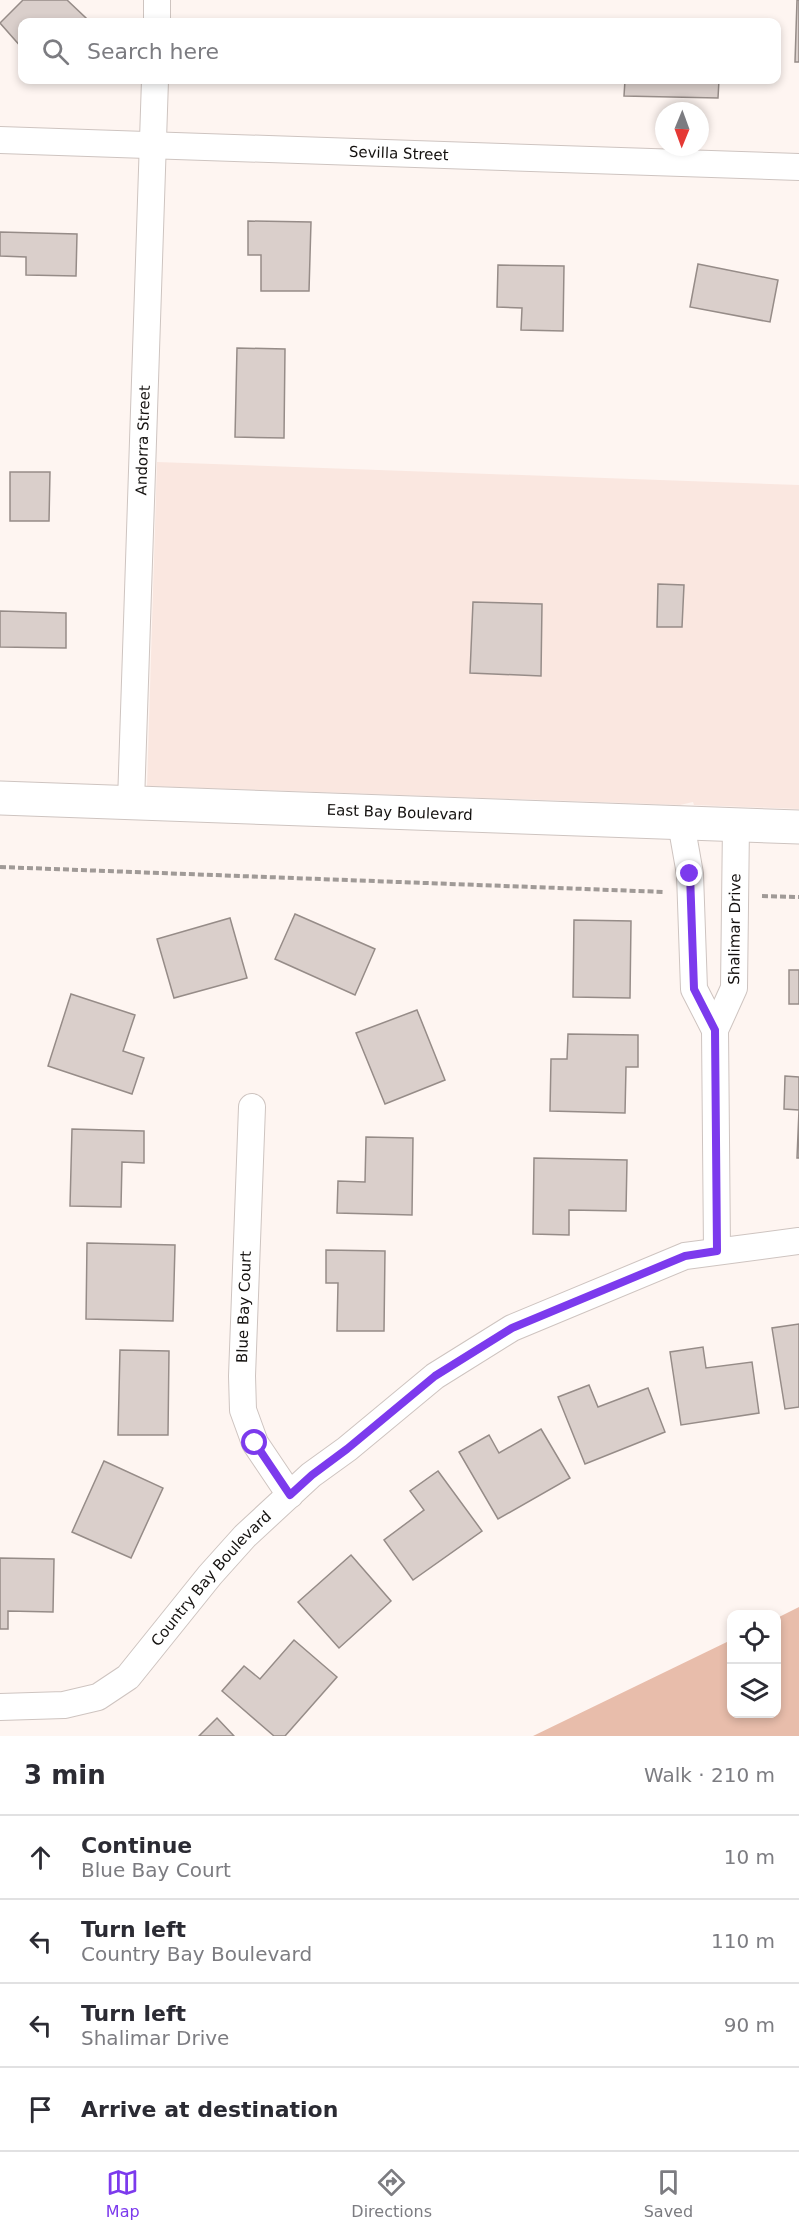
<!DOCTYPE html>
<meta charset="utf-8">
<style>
:root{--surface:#fff;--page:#f7f7f7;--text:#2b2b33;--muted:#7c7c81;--line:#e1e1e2;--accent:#7c3aed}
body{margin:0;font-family:"DejaVu Sans",sans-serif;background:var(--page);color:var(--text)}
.controls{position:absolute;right:18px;bottom:18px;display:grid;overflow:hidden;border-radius:12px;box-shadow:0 3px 9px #0003}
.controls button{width:54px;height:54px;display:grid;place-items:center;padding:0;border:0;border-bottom:2px solid var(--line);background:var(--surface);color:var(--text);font:30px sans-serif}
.compass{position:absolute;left:655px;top:102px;width:54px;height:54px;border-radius:50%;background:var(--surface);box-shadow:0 3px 9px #0003;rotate:181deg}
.stop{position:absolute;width:18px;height:18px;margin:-14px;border:4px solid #7c3aed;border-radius:50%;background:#fff}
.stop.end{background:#7c3aed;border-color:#fff;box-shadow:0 2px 6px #0008}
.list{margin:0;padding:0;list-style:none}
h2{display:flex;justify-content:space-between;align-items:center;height:78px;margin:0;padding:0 24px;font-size:26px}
h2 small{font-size:20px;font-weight:400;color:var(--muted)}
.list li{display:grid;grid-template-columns:39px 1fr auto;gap:18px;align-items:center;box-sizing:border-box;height:84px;padding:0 24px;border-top:2px solid var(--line)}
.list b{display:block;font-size:22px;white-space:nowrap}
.list p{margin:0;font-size:20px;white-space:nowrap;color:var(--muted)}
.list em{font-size:20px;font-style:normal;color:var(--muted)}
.icon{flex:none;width:33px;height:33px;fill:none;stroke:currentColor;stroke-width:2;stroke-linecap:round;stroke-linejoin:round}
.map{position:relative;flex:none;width:799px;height:1736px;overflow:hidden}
.search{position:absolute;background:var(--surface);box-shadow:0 3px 9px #0003;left:18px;right:18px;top:18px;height:66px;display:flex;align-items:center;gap:15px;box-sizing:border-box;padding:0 21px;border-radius:12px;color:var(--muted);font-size:22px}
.sheet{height:414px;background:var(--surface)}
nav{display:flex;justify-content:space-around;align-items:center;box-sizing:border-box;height:84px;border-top:2px solid var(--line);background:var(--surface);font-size:16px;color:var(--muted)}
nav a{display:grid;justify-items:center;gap:3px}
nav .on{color:var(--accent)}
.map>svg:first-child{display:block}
</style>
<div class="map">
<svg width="799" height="1736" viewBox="0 0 799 1736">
<rect width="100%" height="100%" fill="#fef5f1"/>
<!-- built -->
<path fill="#fae7e0" d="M157,462L799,485V809L694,805L693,802L680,805L147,786Z"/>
<!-- green -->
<path fill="#e8bdab" d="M799,1607V1736H533L731,1640L732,1714H776L777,1618Z"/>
<!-- building -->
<g fill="#dacfcb" stroke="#968c88" stroke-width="1.5">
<path d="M23,0H67L86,18L81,22H22V48L0,23Z"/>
<path d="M797,0H799V62H795Z"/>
<path d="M625,80H719L718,98L624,96Z"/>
<path d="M248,221L311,222L309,291H261V255H248Z"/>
<path d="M0,232L77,234L76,276L26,275V257L0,256Z"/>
<path d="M698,264L778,280L770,322L690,307Z"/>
<path d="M498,265L564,266L563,331L521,330L522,308L497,307Z"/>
<path d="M237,348L285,349L284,438L235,437Z"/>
<path d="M10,472H50L49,521H10Z"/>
<path d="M658,584L684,585L682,627H657Z"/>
<path d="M473,602L542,604L541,676L470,673Z"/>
<path d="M0,611L66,613V648L0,647Z"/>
<path d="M295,914L375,949L355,995L275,959Z"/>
<path d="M230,918L247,978L174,998L157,939Z"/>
<path d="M574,920L631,921L630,998L573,997Z"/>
<rect x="789" y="970" width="10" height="34"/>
<path d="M71,994L135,1015L123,1051L144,1058L132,1094L48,1066Z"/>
<path d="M417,1010L445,1080L385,1104L356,1033Z"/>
<path d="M568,1034L638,1035V1067H626L625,1113L550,1111L551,1059H567Z"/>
<path d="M785,1076L799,1077V1158H797L799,1110L784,1109Z"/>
<path d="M72,1129L144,1131V1163L122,1162L121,1207L70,1206Z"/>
<path d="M366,1137L413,1138L412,1215L337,1213L338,1181L365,1182Z"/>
<path d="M534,1158L627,1160L626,1211L569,1210V1235L533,1234Z"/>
<path d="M87,1243L175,1245L173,1321L86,1319Z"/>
<path d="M326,1250L385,1251L384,1331H337L338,1283H326Z"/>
<path d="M799,1324V1407L785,1409L772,1328Z"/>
<path d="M703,1347L706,1368L752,1362L759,1413L681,1425L670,1352Z"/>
<path d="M120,1350L169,1351L168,1435H118Z"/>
<path d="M589,1385L598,1407L648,1388L665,1432L585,1464L558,1397Z"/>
<path d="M541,1429L570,1478L498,1519L459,1452L489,1435L499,1453Z"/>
<path d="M104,1461L163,1488L131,1558L72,1532Z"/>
<path d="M438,1471L482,1531L413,1580L384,1540L424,1510L410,1491Z"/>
<path d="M351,1555L391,1601L339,1648L298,1602Z"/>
<path d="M0,1558L54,1559L53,1612L8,1611V1629H0Z"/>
<path d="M294,1640L337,1677L285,1736H274L222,1691L244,1666L260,1679Z"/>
<path d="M217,1718L234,1736H199Z"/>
</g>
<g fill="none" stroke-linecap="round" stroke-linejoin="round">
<!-- minor casing -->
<g stroke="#cec4c0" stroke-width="28">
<g id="minor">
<path d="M157,22V0"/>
<path id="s1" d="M0,140L799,167"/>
<path id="s2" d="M131,802L155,80"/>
<path d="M681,823L690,874L694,989L715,1030"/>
<path d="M252,1107L242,1376L243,1410L255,1443L290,1495"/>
<path id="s3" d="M717,1251L715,1030L734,988L736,824"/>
<path id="s4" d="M0,1707L64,1705L98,1697L128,1677L210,1575L245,1536L311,1475L347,1449L435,1376L512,1328L685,1256L799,1241"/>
</g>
</g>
<!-- secondary casing -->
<g stroke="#cec4c0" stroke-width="35">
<g id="secondary">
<path id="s5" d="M0,798L799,827"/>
</g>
</g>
<!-- path -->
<g stroke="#a09a97" stroke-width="4" stroke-dasharray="6 3" stroke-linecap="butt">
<path d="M0,867L665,892"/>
<path d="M762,896L799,897"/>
</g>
<!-- minor -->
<use href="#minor" stroke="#fff" stroke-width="26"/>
<!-- secondary -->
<use href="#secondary" stroke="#fff" stroke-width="33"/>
</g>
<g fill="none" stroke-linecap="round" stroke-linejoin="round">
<!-- route -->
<path stroke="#7c3aed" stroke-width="8" d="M255,1443L290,1495L312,1475L347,1449L435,1376L512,1328L685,1256L717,1251L715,1030L694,989L690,874"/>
</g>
<g text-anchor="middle" stroke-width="4.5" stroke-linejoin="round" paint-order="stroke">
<!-- street labels -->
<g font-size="15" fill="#14110f" stroke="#fff">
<text dy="5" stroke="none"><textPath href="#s1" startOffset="399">Sevilla Street</textPath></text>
<text dy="5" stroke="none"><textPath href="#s2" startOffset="362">Andorra Street</textPath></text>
<text dy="5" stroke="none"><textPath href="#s5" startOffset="400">East Bay Boulevard</textPath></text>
<text dy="5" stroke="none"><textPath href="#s3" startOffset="326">Shalimar Drive</textPath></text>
<text transform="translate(244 1307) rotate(-88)" y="5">Blue Bay Court</text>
<text dy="5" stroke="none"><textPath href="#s4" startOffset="264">Country Bay Boulevard</textPath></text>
</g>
</g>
</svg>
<div class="controls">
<button><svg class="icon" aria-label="locate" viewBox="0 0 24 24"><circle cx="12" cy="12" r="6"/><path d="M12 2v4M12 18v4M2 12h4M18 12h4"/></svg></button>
<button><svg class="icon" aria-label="layers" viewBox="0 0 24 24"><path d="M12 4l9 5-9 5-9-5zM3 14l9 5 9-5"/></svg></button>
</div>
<svg class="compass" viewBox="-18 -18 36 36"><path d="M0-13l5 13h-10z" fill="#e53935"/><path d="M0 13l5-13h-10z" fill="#7c7c81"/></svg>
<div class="stop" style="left:255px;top:1443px"></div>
<div class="stop end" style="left:690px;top:874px"></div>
<div class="search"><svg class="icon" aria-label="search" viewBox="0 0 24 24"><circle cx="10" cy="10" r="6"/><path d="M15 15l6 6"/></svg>Search here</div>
</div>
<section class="sheet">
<h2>3 min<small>Walk · 210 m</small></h2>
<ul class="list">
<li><svg class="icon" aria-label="ahead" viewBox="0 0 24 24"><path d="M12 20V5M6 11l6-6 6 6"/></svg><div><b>Continue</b><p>Blue Bay Court</p></div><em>10 m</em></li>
<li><svg class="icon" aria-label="left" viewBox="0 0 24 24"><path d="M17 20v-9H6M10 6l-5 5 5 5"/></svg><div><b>Turn left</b><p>Country Bay Boulevard</p></div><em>110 m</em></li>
<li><svg class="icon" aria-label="left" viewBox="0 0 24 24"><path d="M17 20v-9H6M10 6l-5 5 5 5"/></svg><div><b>Turn left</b><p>Shalimar Drive</p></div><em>90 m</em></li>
<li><svg class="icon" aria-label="arrive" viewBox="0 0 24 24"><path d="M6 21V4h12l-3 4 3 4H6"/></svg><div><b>Arrive at destination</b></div></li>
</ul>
</section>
<nav>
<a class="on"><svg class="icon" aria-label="map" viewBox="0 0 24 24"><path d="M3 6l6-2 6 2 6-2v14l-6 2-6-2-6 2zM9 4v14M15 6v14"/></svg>Map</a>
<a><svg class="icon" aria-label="directions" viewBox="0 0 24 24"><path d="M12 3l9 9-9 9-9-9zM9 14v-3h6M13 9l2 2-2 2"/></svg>Directions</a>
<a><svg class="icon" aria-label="saved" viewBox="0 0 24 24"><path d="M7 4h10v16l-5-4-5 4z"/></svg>Saved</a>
</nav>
